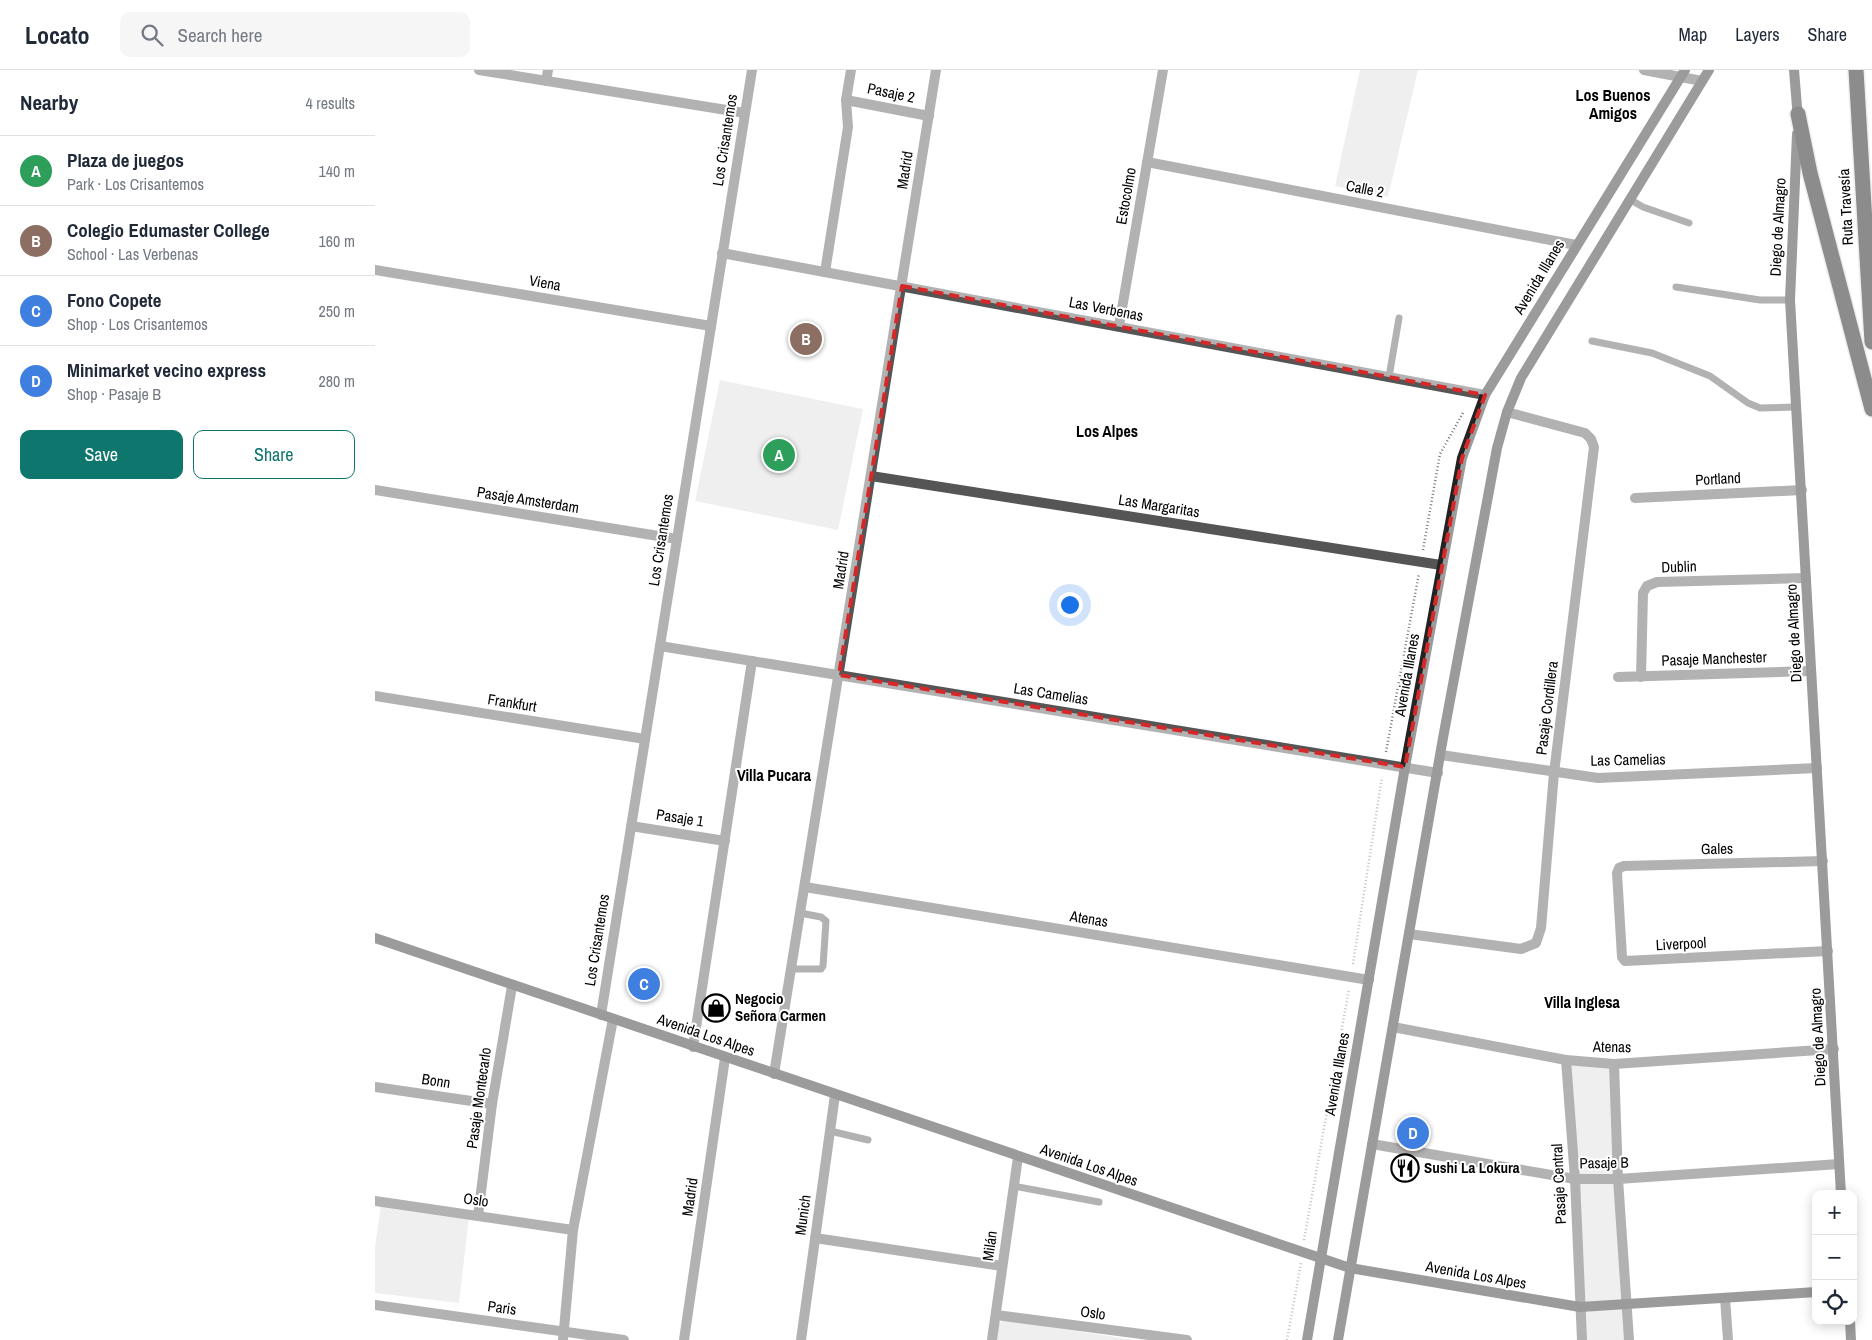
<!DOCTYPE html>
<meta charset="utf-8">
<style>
:root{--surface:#fff;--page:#f6f6f7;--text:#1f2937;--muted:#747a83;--line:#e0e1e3;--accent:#0f766e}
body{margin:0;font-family:"Archivo Narrow",sans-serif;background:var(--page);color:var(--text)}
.controls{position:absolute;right:15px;bottom:15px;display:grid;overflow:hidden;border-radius:10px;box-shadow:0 2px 12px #0003}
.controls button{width:45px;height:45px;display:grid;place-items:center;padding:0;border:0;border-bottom:1px solid var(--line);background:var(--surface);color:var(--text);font:25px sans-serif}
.you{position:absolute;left:694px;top:534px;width:18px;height:18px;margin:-12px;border:4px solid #fff;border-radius:50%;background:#1a73e8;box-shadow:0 0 0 8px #1a73e833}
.badge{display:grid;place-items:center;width:32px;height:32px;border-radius:50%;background:var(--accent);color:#fff;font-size:16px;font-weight:700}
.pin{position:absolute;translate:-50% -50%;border:2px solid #fff;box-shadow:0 1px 5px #0006}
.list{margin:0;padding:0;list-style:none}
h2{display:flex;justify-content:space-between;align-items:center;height:65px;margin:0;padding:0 20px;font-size:21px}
h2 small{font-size:16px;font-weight:400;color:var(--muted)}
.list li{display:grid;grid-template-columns:32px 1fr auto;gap:15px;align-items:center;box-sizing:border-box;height:70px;padding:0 20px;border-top:1px solid var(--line)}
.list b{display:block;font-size:19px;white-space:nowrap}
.list p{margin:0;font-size:16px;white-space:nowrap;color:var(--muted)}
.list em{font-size:16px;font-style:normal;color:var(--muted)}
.actions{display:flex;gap:10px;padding:15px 20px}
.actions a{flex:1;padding:11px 0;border:1px solid var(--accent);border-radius:10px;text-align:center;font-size:18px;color:var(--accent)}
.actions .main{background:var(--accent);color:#fff}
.icon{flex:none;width:28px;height:28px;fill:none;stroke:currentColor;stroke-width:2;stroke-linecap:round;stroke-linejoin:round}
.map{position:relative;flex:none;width:1497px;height:1270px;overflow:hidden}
header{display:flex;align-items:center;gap:30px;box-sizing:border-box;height:70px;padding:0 25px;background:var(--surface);border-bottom:1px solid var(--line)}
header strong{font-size:24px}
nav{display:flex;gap:28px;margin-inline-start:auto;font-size:18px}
.search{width:350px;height:45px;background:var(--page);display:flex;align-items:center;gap:12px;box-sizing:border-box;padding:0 18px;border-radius:10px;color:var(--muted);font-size:19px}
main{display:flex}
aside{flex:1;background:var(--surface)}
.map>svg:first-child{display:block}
</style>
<header>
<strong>Locato</strong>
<div class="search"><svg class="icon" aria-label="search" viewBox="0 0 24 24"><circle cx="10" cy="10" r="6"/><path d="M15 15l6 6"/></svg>Search here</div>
<nav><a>Map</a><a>Layers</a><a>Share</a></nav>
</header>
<main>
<aside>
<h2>Nearby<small>4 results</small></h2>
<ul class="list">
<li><span class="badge" style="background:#2e9e5b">A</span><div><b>Plaza de juegos</b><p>Park · Los Crisantemos</p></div><em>140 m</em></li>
<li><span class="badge" style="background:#8d6e63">B</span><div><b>Colegio Edumaster College</b><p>School · Las Verbenas</p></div><em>160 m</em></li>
<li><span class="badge" style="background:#3f7fe0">C</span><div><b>Fono Copete</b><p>Shop · Los Crisantemos</p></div><em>250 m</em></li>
<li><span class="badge" style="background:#3f7fe0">D</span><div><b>Minimarket vecino express</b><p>Shop · Pasaje B</p></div><em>280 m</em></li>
</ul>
<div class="actions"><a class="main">Save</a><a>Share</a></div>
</aside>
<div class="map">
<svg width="1497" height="1270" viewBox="0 0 1497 1270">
<rect width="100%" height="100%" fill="#fff"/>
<!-- green -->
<g fill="#dcdcdc">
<path d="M985,0H1043L1013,127L960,116Z"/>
<path d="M345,310L488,339L463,460L320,431Z"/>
<path d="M1195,994L1235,997L1250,1270H1210Z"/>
<path d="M6,1135L94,1147L84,1233L0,1223V1177Z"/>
<path d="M630,1250L759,1270H621L623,1254Z"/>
</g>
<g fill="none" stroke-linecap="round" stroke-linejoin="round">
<!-- highway casing -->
<g stroke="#dbdbdb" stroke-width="18">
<g id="highway">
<path d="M1481,0L1497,272"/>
<path d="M1423,44L1435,103L1497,339"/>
</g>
</g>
<!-- path -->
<g stroke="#777" stroke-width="2.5" stroke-dasharray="1 2.5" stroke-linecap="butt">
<path d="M1048,480L1065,384L1089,341"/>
<path d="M1011,682L1044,503"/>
<path d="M978,894L1007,707"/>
<path d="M929,1170L974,919"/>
<path d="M912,1270L926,1193"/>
</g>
<!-- lane -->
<g stroke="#555" stroke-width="7">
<path d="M1256,130L1268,137L1314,153"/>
<path d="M1301,217L1385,230H1415"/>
<path d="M1217,271L1277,283L1335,306L1373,333L1385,338L1421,337"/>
<path d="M1014,307L1024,248"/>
<path d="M416,899H446L448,896L451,851L446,847L425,843"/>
<path d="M455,1061L493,1070"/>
<path d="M638,1116L724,1132"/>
</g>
<!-- street -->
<g stroke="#555" stroke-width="10">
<path d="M104,0L370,43"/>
<path d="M1269,0L1327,11"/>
<path d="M171,11L173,0"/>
<path d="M471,30L554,46"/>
<path d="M772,92L1201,175"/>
<path d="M347,183L1110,325"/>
<path d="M0,200L336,256"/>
<path d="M450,202L473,57L471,30L476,0"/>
<path d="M744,256L788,0"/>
<path d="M496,406L1066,495"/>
<path d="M0,420L302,469"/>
<path d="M1260,428L1427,420"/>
<path d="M285,576L1063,703"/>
<path d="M1243,607L1436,601"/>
<path d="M1266,607L1268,523L1272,516L1282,512L1431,508"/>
<path d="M0,626L270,669"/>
<path d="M1066,685L1223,708L1442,698"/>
<path d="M256,756L350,771"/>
<path d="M1448,791L1249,796L1244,798L1242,803L1247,887L1250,891L1453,881"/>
<path d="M430,817L994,910"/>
<path d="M1034,864L1146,879L1161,873L1166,858L1179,703L1219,377L1216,369L1210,363L1132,342"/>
<path d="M226,945L377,0"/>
<path d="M1018,957L1191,990L1239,994L1459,979"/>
<path d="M318,977L377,591"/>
<path d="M1191,990L1200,1109L1207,1270"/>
<path d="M1239,994L1243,1109L1254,1270"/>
<path d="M399,1004L561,0"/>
<path d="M0,1017L117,1034"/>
<path d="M997,1074L1200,1109H1243L1464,1094"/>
<path d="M0,1131L198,1160"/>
<path d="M103,1146L117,1034L137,916"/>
<path d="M440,1168L627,1196"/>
<path d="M1350,1228L1353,1270"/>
<path d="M0,1235L249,1270"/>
<path d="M621,1245L812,1270"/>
<path d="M188,1270L198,1160L238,949"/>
<path d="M309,1270L350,988"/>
<path d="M426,1270L460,1025"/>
<path d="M617,1270L643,1087"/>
</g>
<!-- secondary -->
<g stroke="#222" stroke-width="10">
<path d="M1419,0L1423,49"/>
<path d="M1422,64L1415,230L1466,1124"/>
<path d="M0,868L975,1198L1205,1237L1441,1222"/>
<path d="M1475,1251L1476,1270"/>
<path d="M932,1270L1030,697L1087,388L1110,325L1310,0"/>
<path d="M963,1270L1068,668L1122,378L1132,342L1146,308L1334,0"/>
</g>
<!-- highway -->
<use href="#highway" stroke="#000" stroke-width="15"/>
</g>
<!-- marked area -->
<path d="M0 0H1497V1270H0ZM527,216L1110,325L1087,388L1030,697L464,605Z" fill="#fff" fill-opacity=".55" fill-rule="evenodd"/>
<path fill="none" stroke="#d62828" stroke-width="4" stroke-dasharray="10 6" stroke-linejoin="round" d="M527,216L1110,325L1087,388L1030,697L464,605Z"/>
<!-- icons -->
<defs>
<g id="shop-ring" transform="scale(1.4375)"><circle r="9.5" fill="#fff" stroke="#000" stroke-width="1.5"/><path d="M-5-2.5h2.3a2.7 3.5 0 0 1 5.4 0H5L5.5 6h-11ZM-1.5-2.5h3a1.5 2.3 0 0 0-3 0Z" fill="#000"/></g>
<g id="restaurant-ring" transform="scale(1.4375)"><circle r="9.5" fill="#fff" stroke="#000" stroke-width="1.5"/><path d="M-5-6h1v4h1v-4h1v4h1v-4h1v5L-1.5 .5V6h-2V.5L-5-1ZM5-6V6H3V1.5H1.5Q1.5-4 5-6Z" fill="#000"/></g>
</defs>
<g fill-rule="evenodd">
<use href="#shop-ring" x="341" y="938"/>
<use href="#restaurant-ring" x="1030" y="1098"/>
</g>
<g text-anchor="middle" stroke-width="4" stroke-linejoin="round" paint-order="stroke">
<!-- street labels -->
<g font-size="15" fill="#000" stroke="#fff">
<text transform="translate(516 23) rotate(12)" y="5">Pasaje 2</text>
<text transform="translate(350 70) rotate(-81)" y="5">Los Crisantemos</text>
<text transform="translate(530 100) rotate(-81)" y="5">Madrid</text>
<text transform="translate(990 119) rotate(11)" y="5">Calle 2</text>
<text transform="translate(751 126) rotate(-80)" y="5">Estocolmo</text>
<text transform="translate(1471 137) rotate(-93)" y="5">Ruta Travesía</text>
<text transform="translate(1403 157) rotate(-87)" y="5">Diego de Almagro</text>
<text transform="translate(1164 207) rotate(-59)" y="5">Avenida Illanes</text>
<text transform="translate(170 213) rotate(10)" y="5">Viena</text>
<text transform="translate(731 239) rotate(11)" y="5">Las Verbenas</text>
<text transform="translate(1343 409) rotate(-3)" y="5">Portland</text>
<text transform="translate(153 430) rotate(9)" y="5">Pasaje Amsterdam</text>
<text transform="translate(784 436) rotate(9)" y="5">Las Margaritas</text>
<text transform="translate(286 470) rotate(-81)" y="5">Los Crisantemos</text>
<text transform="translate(1304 497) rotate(-2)" y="5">Dublin</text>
<text transform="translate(466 500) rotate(-81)" y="5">Madrid</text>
<text transform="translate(1419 563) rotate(-93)" y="5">Diego de Almagro</text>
<text transform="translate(1339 589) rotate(-2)" y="5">Pasaje Manchester</text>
<text transform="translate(1032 605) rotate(-80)" y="5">Avenida Illanes</text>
<text transform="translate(676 624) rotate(9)" y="5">Las Camelias</text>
<text transform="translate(137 633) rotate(9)" y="5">Frankfurt</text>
<text transform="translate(1172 638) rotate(-83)" y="5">Pasaje Cordillera</text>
<text transform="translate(1253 690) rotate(-1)" y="5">Las Camelias</text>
<text transform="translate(305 748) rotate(9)" y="5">Pasaje 1</text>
<text transform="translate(1342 779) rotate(-1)" y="5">Gales</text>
<text transform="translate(714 849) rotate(9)" y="5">Atenas</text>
<text transform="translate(222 870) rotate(-81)" y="5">Los Crisantemos</text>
<text transform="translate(1306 874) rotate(-3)" y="5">Liverpool</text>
<text transform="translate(331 965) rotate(19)" y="5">Avenida Los Alpes</text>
<text transform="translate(1443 967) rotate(-93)" y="5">Diego de Almagro</text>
<text transform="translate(1237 977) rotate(1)" y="5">Atenas</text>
<text transform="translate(962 1004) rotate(-80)" y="5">Avenida Illanes</text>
<text transform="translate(61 1011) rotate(9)" y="5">Bonn</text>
<text transform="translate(104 1028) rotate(-82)" y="5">Pasaje Montecarlo</text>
<text transform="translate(1229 1093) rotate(-1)" y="5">Pasaje B</text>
<text transform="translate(714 1095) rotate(19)" y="5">Avenida Los Alpes</text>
<text transform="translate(1184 1114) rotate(-93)" y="5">Pasaje Central</text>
<text transform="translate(315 1127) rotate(-82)" y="5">Madrid</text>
<text transform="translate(101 1130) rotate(8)" y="5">Oslo</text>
<text transform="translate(428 1145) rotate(-82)" y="5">Munich</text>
<text transform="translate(615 1176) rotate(-82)" y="5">Milán</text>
<text transform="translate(1101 1205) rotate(10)" y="5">Avenida Los Alpes</text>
<text transform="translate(127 1238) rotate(8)" y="5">Paris</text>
<text transform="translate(718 1243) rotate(8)" y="5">Oslo</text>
</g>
<!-- poi labels -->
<g font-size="15" font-weight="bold" fill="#000" stroke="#fff" text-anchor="start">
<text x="360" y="934">Negocio<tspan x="360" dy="17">Señora Carmen</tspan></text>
<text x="1049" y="1103">Sushi La Lokura</text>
</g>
<!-- neighbourhood labels -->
<g font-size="16" font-weight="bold" fill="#000" stroke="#fff">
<text x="1238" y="31">Los Buenos<tspan x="1238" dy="18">Amigos</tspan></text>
<text x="732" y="367">Los Alpes</text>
<text x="399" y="711">Villa Pucara</text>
<text x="1207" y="938">Villa Inglesa</text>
</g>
</g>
</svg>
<div class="controls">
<button>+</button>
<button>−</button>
<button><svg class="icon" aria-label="locate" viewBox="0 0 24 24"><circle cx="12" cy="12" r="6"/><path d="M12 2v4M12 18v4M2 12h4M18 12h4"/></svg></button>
</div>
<div class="you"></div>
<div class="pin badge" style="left:404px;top:385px;background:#2e9e5b">A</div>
<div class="pin badge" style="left:431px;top:269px;background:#8d6e63">B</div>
<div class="pin badge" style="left:269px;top:914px;background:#3f7fe0">C</div>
<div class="pin badge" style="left:1038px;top:1063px;background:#3f7fe0">D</div>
</div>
</main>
